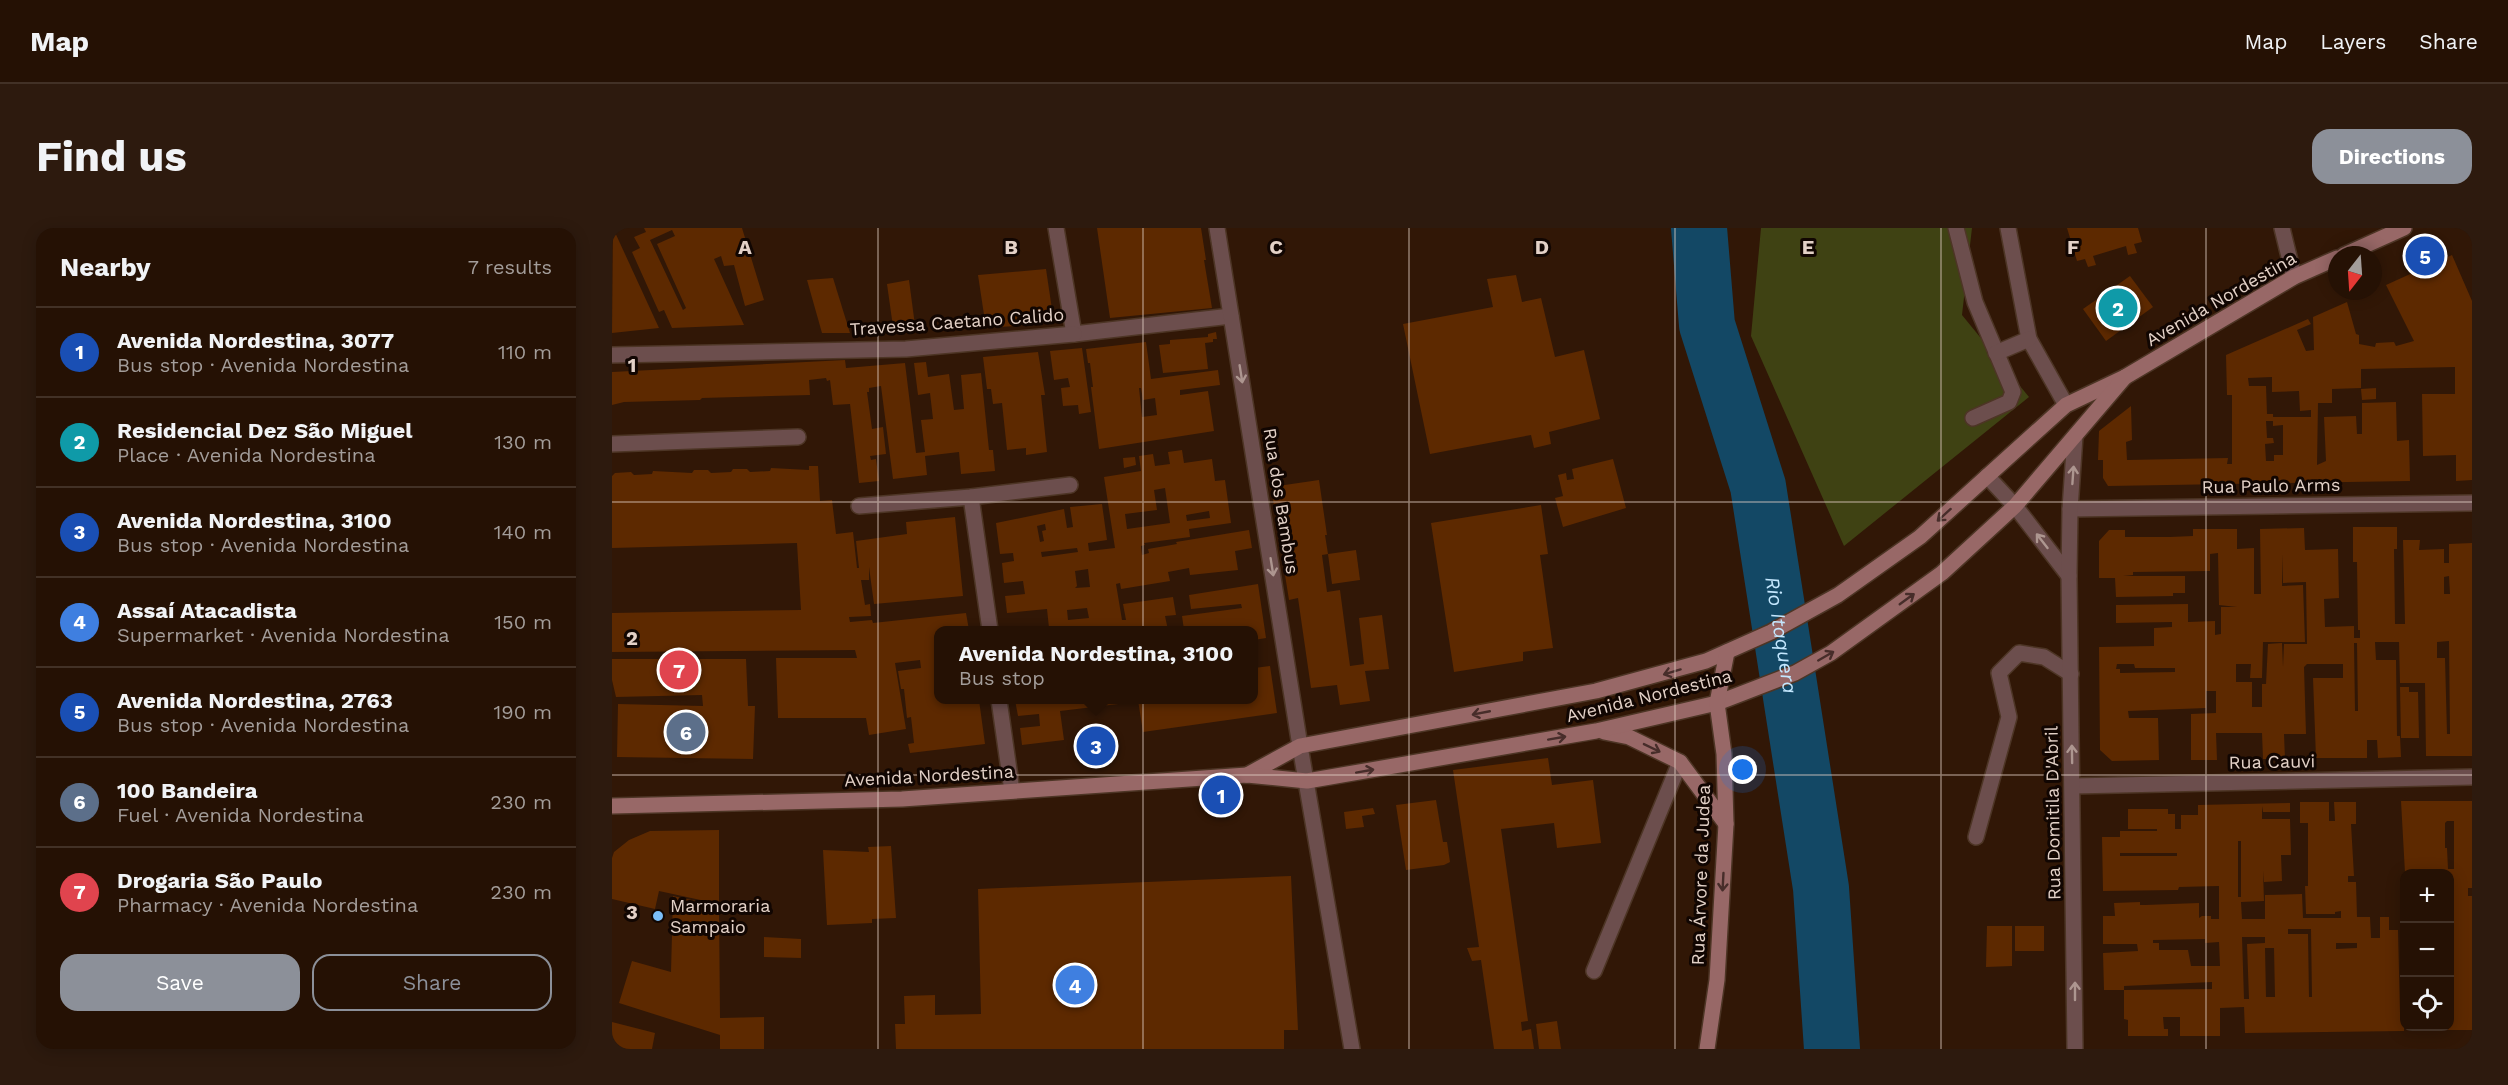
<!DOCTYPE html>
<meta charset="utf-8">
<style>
:root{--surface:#251104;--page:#2d1a0e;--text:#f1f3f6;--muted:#a39d9a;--line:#423126;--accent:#8c9099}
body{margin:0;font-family:"Work Sans",sans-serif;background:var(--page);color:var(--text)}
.controls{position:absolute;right:18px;bottom:18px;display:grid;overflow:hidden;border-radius:12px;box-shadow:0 3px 15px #0003}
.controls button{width:54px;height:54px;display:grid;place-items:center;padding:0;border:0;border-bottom:2px solid var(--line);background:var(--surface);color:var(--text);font:30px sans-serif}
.compass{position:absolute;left:1716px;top:18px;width:54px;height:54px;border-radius:50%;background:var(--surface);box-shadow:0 3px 15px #0003;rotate:197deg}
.you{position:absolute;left:1131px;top:542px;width:21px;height:21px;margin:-15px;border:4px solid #fff;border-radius:50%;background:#1a73e8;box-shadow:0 0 0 9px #1a73e833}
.badge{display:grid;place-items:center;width:39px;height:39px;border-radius:50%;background:var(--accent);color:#fff;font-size:20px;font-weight:700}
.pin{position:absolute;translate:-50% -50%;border:3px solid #fff;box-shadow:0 2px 6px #0006}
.popup{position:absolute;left:322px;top:398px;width:324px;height:78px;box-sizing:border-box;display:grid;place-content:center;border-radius:12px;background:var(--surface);filter:drop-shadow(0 2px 4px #0005);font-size:20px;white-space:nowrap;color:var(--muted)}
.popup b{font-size:22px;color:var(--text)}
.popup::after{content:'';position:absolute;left:50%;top:100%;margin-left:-12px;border:12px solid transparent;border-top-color:var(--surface)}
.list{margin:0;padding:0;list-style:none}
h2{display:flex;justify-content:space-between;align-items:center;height:78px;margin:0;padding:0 24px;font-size:26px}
h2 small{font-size:20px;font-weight:400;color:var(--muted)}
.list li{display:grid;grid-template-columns:39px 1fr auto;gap:18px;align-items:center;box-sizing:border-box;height:90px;padding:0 24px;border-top:2px solid var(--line)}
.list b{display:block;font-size:22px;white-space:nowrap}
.list p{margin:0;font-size:20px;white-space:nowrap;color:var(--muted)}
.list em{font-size:20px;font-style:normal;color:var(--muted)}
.actions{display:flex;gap:12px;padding:18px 24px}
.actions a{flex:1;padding:14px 0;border:2px solid var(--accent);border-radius:18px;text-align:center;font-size:21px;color:var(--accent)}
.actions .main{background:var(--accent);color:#fff}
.icon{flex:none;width:33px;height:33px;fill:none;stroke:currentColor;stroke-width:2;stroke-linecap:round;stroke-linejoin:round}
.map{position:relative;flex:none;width:1860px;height:821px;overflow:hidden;border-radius:18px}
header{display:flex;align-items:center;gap:36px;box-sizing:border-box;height:84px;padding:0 30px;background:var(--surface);border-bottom:2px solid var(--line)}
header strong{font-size:28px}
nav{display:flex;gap:33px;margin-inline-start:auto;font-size:21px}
.intro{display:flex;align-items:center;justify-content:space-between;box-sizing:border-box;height:144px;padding:0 36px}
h1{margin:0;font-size:42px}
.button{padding:15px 27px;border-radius:18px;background:var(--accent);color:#fff;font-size:21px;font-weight:700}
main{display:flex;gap:36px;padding:0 36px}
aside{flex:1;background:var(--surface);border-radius:18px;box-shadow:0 3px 15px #0003}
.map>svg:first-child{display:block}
</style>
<header>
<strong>Map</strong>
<nav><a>Map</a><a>Layers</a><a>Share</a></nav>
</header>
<div class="intro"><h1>Find us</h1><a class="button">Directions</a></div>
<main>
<aside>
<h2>Nearby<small>7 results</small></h2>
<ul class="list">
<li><span class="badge" style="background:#1a4fb4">1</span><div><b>Avenida Nordestina, 3077</b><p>Bus stop · Avenida Nordestina</p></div><em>110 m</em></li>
<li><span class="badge" style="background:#0f9aa8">2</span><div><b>Residencial Dez São Miguel</b><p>Place · Avenida Nordestina</p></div><em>130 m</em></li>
<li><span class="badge" style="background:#1a4fb4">3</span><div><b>Avenida Nordestina, 3100</b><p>Bus stop · Avenida Nordestina</p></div><em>140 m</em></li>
<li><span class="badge" style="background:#3f7fe0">4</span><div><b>Assaí Atacadista</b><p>Supermarket · Avenida Nordestina</p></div><em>150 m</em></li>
<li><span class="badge" style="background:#1a4fb4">5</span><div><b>Avenida Nordestina, 2763</b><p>Bus stop · Avenida Nordestina</p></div><em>190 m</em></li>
<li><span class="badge" style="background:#5c6f8a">6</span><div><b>100 Bandeira</b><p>Fuel · Avenida Nordestina</p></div><em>230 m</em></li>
<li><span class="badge" style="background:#e0444e">7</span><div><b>Drogaria São Paulo</b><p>Pharmacy · Avenida Nordestina</p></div><em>230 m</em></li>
</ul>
<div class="actions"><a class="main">Save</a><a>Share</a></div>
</aside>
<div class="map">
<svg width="1860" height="821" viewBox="0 0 1860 821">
<rect width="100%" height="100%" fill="#311706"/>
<!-- green -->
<path fill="#3f4213" d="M1149,0H1360L1350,87L1417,169L1232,318L1139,108Z"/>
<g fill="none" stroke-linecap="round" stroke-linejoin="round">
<!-- river -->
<path stroke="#134865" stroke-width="56" id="s1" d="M1087,0L1095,97L1146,258L1209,660L1220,821"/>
</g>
<!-- building -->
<g fill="#5d2900" fill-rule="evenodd">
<path d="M1,0L47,100L0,105Z"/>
<path d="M32,0H130L152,72L133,78L122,37L112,38L109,28L102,31L132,97L60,100L52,82L47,84L20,24L28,20L22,9L34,4ZM60,2L63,8L45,16L74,80L71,82L38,12Z"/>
<path d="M485,0H589L594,32H592L600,80L498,90Z"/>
<path d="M1455,0H1526L1530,14L1522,16L1525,25L1516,27L1514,18L1481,28L1484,37L1476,39L1473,31L1465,33Z"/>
<path d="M1840,27L1860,73V252L1844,253V227L1811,228L1810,166H1843V139L1749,141V160L1720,161V175H1706L1705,237L1714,233L1712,189L1744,188L1745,206H1750V175L1784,174L1785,213L1797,212L1798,253L1496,258L1491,250V232H1486L1487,203L1519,178L1520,212L1514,214L1515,232L1616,230L1615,236H1620V167H1615L1614,127L1696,91L1699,96L1685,102L1694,123L1702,122L1701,89L1735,74L1744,106L1747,107V116L1763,119L1764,115L1782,114L1784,118L1802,113L1774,57ZM1660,149V164L1687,163L1688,183L1699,182V189H1661V186H1655L1654,158H1637L1636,150ZM1654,193H1661V198L1671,197V227H1662V233H1654L1653,216L1662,215L1661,210H1655Z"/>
<path d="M434,41L442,95L374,100L366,47Z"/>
<path d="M904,47L910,74L929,70L943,129L972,122L988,191L937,204L939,216L922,220L919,207L818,226L791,96L881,79L875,51Z"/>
<path d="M1518,48L1541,79L1494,113L1471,81Z"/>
<path d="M221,50L238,105H210L195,52Z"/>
<path d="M297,52L304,105L282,106L275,56Z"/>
<path d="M604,104L605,111H601V114L593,115L596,141L551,145L547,117L558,116V112L596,109V106Z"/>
<path d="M534,114L539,151L606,142L608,157L568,162V167L596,163L602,203L487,221L479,159H481L478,135H476L474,121ZM527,160H529L531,172L543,170L545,187L530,189Z"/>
<path d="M470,120L479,184L467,186L466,177L451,178L449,160L458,159L456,150L442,152L438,123Z"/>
<path d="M426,124L433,167H429L435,224L414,227V220L395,222L390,175L381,176L379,161H375L371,129Z"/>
<path d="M233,132L234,140L293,135L304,225L313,224L309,192L321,191L318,165L306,167L302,135L314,134L316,149L337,146L342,182L352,181L349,147L369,145L377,222H381L383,243L349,246L347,224L313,228L315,247L281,251L269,158L257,160V164H255L260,201L271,199L274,226L258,228L259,232L264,231L267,253L247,255L238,176L221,177L218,152L215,153L214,150L197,152L198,167L90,170L88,172L12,174L0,177V144Z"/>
<path d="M1764,160V171L1750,172L1749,161Z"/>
<path d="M570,222L572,235L600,231L603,253L613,252L619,295L577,301L578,309L532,315L533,317L529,318L530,327L537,325L536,321L565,316L564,314L637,302L640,320L623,323L626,342L578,347L577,340L556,344L558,353L509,361L508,355L504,356L510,392H514L511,376L561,369L564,387L553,388L556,402H423L437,400L435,381L395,385L393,368L413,366L411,353L392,355L390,335L402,333L401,325L388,326L384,295L452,281L455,300L461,299L458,279L490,276L495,312L476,315L477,323L503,320L492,249L529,243L527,228L541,226L543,238L558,236L556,224ZM553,260L558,295L515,301L513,286L545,282L542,262ZM597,283L598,290L575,293L574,287ZM433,296L434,302L430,303L432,313L428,314L425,298ZM465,320L466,324L430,329L429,324ZM476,341L478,359L463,360L465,358L463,343ZM475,380L477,390L456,392L455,382Z"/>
<path d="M523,229L524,237L512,240L511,230Z"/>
<path d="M1001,231L1014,280L951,299L943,270L951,268L946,247L954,245L955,252L962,251L960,241Z"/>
<path d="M197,238H206L208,273L220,272L224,306L241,304L245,340H247L244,313L295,306L294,294L343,289L351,368L262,376L257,339V352H249L253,377L258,376L259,388L237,389L238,394L260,392L261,395L354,385L357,402H326V472H367L373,516L298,525L296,516L302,515L299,489L295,490L292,461H289L286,443L309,440L308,432L283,435L294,501L257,507L254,490H166L164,430H245L243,422L0,424V385L189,382L185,315L0,320V248L3,245L19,244L22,247L40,246L41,243L80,245L82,242H96L99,245L119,244L121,241H135L138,244L158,243L159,240L197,242Z"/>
<path d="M707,252L715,307H713L716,326L710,327L715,364L728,362L738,438L752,436L747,390L770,387L777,441L753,443L758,473L728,477L725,457L699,460L686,370L677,372L659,259Z"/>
<path d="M929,277L936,326L928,327L941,420L911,424V433L842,444L819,295Z"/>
<path d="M1741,299H1785V321H1782L1783,396H1793L1791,312H1808L1807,322L1832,321V335H1837V316L1860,315V528H1814L1813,455H1788L1787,414H1763L1764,432H1784L1785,508H1788L1789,529L1766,530L1765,512H1755V530H1704L1701,450H1731V436H1695L1692,439L1694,506H1672L1673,531H1651L1650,505H1604L1605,532H1579V486L1604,485V463H1594V480L1516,483L1517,490H1546L1547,532L1500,533L1488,522L1487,419L1542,418V400L1560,399V394L1504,395V377L1576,376V394L1603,393V407L1609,406V379H1625L1607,377L1606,325L1598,326V343L1521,344V347L1511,348H1573V365H1561V368L1504,369L1503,350H1487V313L1497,302H1513V309H1558L1581,308V301H1625V321L1642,320V366H1649L1648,301L1692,300L1693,322L1726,321L1727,370L1712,371L1713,399L1742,398V410H1748V402H1746L1745,334H1741ZM1670,326L1671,355L1694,354L1695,416H1672L1671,439L1670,415L1656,416L1654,456H1650V479H1640V454H1624V436H1639L1638,450H1650L1651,414H1693L1691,357L1670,358ZM1837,348L1838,366H1832V349ZM1837,413L1838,506H1835L1833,430H1825V414ZM1742,415H1745L1746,483H1743ZM1505,436H1522L1523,440H1563V444L1508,445V441H1504Z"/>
<path d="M744,322L748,352L720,356L716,326Z"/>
<path d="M646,356L654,410L642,412V402H572L570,388L630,380L629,376L579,381L577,367Z"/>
<path d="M0,431H134L136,478H143L141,531L5,529L6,476L91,478L90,467L4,469L0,452Z"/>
<path d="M658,438L665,485L531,504L526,472H642V440Z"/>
<path d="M1788,459H1797V464H1806L1807,510H1789Z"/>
<path d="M403,472H514L515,475L448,483L452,512L410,517L408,500L428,498L427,486L406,488Z"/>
<path d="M936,530L940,557L981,552L989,615L945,620L942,595L889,601L916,793L909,794L910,803L919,801L922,821H882L869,732L860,733L855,720L867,719L841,542Z"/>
<path d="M824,572L831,614H835L838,634L832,637L794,642L784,577Z"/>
<path d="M1789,573H1860V660H1856V668H1860V802H1820V798H1838V645H1793ZM1835,593H1842V641H1836L1835,620H1833V595Z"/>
<path d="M1688,574H1717V593H1723L1722,574H1744V596H1739L1742,648H1736V654H1744L1745,689H1758L1759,710H1768V689H1777V702H1786L1788,785L1792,784V803L1633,805L1632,779L1608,780V808H1568V789H1551L1552,801H1556V808H1516V792L1512,791V762L1600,761V754L1512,758V762H1492L1491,725L1526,723L1525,716H1491V688H1503L1502,675L1528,674V677H1533L1587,675V690L1590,688H1599V691H1607V658L1567,659L1566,662L1491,663L1490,609H1508V603H1545V601H1516V581H1556V586H1563V601H1569V587H1586V577L1678,575V584H1651L1650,578V591H1678L1679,627H1669L1670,653L1652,654L1651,643L1652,673L1629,674L1630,691H1653V667L1690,666L1691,690H1729V683L1723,684V686H1694L1693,658H1696V595H1688ZM1626,613H1629V669H1626ZM1508,625H1565V628H1508ZM1676,701H1699L1700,769H1697L1696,706H1676ZM1630,709H1653V715L1635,716L1637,771H1632ZM1593,711V715L1607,714L1608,738H1579L1576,722H1547V715H1541V712ZM1724,715H1745V720L1724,721ZM1653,720H1662L1663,769H1654Z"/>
<path d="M761,580L763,586L750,588L752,599L734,601L732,584Z"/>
<path d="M107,602V676L47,663L43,681L0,671V630L2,624L17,612L38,603Z"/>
<path d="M279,618L284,690L260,691V695L215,697L211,622L257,624L256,619Z"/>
<path d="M679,648L686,802H672V821H284L283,796H293L292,768L323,767V787L369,786L366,661Z"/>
<path d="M61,668L107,678L108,790L152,789V821H108V807L7,775L20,733L59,744Z"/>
<path d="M1375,698H1400V738L1374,739Z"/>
<rect x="1403" y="698" width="29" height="25"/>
<path d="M152,709L189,711V730L152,729Z"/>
<path d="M945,793L949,821H927L924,796Z"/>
<path d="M0,794L43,805L40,821H0Z"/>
</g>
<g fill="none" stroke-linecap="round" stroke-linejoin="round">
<!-- lane casing -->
<g stroke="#4d3525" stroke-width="18">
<g id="lane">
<path d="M444,0L462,106L619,88"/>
<path d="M1344,0L1363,74L1401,164L1397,174L1361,190"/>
<path d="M1396,0L1417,111L1454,177"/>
<path d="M1670,0L1682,49"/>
<path d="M1384,125L1417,111"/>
<path d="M0,216L186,209"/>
<path d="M1364,609L1397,489L1387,445L1407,425L1432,429L1459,446"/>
<path d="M982,743L1068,534"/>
</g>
</g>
<!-- street casing -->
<g stroke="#4d3525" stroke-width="18">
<g id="street">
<path d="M605,0L688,518L740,821"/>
<path d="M0,127L294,121L462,106"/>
<path d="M1375,248L1403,278L1457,348"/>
<path d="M359,269L378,402"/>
<path d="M247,278L359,269L458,257"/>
<path d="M1458,281L1860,275"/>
<path d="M387,472L400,563"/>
<path d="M1461,558L1860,549"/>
<path d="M1463,821L1457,348L1458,281L1463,208"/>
</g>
</g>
<!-- secondary casing -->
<g stroke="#4d3525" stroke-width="18">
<g id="secondary">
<path d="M1732,27L1792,0"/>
<path d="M992,504L1017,509L1068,534L1114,596"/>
<path d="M635,547L688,518L984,463L1094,433L1159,404L1226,367L1308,309L1454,177L1513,149L1682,49L1725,30"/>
<path d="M0,578L290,571L635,547L695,553L984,503L1105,475L1183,445L1219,425L1330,345L1403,278L1513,149"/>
<path d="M1095,821L1105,752L1114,596L1112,526L1105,475L1115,424"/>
</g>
</g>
<!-- lane -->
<use href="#lane" stroke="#6c4e4d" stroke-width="15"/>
<!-- street -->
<use href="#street" stroke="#6c4e4d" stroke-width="15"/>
<!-- secondary -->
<use href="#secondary" stroke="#986867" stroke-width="15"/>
</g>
<!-- one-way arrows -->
<defs><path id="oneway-shaft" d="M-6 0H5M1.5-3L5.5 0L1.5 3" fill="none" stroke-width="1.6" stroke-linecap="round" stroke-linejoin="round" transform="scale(1.5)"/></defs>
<g stroke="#ad9690">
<use href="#oneway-shaft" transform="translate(629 146) rotate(81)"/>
<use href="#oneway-shaft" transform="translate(1461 247) rotate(-86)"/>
<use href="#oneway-shaft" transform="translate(1430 313) rotate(-128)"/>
<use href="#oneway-shaft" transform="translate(660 339) rotate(81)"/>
<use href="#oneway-shaft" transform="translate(1460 526) rotate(-91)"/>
<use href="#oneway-shaft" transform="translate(1463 763) rotate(-90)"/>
</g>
<g stroke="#472d2a">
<use href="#oneway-shaft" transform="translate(1332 287) rotate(138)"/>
<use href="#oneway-shaft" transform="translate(1295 371) rotate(-36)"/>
<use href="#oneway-shaft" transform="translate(1214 428) rotate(-30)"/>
<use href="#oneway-shaft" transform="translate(1060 444) rotate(163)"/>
<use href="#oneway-shaft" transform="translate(869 485) rotate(169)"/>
<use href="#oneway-shaft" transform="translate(945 510) rotate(-10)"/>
<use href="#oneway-shaft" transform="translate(1040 520) rotate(26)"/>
<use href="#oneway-shaft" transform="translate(753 543) rotate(-10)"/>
<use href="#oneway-shaft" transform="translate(1111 654) rotate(93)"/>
</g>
<!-- grid -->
<path fill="none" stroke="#e3d1c7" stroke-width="1.5" stroke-opacity="0.55" d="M266,0V821M531,0V821M797,0V821M1063,0V821M1329,0V821M1594,0V821M0,274H1860M0,547H1860"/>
<!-- markers -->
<circle fill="#7bbef8" stroke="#110602" stroke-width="2" cx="46" cy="688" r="6"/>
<g text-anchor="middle" stroke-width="6" stroke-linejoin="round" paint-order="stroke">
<!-- street labels -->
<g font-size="18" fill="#e3d1c7" stroke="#110602">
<text transform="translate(1609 71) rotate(-30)" y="6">Avenida Nordestina</text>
<text transform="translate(345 94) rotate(-4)" y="6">Travessa Caetano Calido</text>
<text transform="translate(1659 258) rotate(-1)" y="6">Rua Paulo Arms</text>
<text transform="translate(669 273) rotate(81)" y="6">Rua dos Bambus</text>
<text transform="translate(1037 468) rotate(-14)" y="6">Avenida Nordestina</text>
<text transform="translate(1660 534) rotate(-1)" y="6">Rua Cauvi</text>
<text transform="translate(317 548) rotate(-3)" y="6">Avenida Nordestina</text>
<text transform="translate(1441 585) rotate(-91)" y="6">Rua Domitila D'Abril</text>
<text transform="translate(1089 647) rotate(-88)" y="6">Rua Árvore da Judea</text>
</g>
<!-- poi labels -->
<g font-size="18" fill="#e3d1c7" stroke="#110602" text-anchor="start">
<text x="58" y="684">Marmoraria<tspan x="58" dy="21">Sampaio</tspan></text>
</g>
<!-- water labels -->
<g font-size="20" font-style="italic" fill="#c4e7fe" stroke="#110602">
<text dy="7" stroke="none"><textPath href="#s1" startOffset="417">Rio Itaquera</textPath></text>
</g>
</g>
<g font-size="20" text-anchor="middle" font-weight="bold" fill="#e3d1c7" stroke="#110602" stroke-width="6" stroke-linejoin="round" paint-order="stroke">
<text x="133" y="26">A</text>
<text x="399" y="26">B</text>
<text x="664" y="26">C</text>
<text x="930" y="26">D</text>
<text x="1196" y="26">E</text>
<text x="1461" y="26">F</text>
<text x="20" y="144">1</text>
<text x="20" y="417">2</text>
<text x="20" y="691">3</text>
</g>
</svg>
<div class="controls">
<button>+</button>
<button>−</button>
<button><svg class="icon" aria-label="locate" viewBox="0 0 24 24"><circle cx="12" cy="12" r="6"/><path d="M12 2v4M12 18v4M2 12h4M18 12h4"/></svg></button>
</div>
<svg class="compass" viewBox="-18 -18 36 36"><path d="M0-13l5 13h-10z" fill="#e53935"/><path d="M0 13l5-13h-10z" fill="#a39d9a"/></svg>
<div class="you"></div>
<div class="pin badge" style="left:609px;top:567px;background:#1a4fb4">1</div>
<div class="pin badge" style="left:1506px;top:80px;background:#0f9aa8">2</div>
<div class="pin badge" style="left:484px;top:518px;background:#1a4fb4">3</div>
<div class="popup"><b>Avenida Nordestina, 3100</b>Bus stop</div>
<div class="pin badge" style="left:463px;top:757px;background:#3f7fe0">4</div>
<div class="pin badge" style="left:1813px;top:28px;background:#1a4fb4">5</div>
<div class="pin badge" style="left:74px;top:504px;background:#5c6f8a">6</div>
<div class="pin badge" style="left:67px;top:442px;background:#e0444e">7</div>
</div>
</main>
